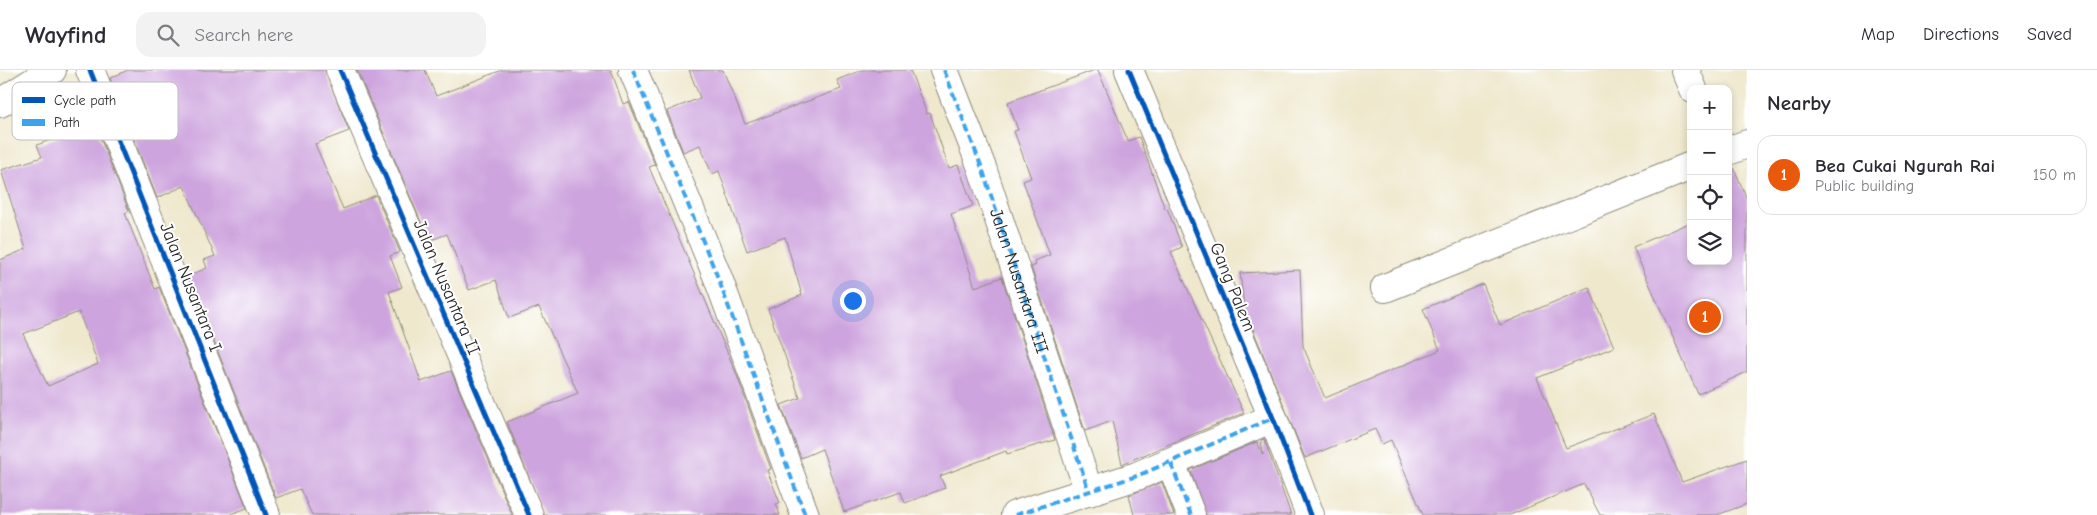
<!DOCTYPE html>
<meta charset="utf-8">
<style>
:root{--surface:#fff;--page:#f2f2f3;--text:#2b2b33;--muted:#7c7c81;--line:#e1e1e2;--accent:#ea580c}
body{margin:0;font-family:"Comic Neue",sans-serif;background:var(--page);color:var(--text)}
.controls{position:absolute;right:15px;top:15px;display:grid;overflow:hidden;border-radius:10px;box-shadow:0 2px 8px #0003}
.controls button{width:45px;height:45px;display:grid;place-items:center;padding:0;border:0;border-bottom:1px solid var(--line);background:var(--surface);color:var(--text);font:25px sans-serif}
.you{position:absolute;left:852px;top:230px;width:18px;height:18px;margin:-12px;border:4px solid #fff;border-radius:50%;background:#1a73e8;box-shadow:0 0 0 8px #1a73e833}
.badge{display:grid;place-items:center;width:32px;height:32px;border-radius:50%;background:var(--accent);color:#fff;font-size:16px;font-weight:700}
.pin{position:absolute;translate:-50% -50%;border:2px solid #fff;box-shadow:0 1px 5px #0006}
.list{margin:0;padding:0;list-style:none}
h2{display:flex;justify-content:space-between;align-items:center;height:65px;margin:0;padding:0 20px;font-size:21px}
h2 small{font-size:16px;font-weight:400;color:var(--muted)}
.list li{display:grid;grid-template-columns:32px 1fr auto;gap:15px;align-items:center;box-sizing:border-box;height:80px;margin:0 10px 10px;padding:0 10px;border:1px solid var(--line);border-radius:15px}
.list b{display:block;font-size:19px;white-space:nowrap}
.list p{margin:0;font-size:16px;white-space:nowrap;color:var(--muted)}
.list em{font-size:16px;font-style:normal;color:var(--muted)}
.icon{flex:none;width:28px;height:28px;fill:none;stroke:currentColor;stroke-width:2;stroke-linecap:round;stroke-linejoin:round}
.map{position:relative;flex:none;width:1747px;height:445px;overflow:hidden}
header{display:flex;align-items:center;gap:30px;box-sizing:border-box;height:70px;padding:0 25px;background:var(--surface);border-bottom:1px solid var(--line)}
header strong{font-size:24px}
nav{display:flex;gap:28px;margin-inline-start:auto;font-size:18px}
.search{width:350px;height:45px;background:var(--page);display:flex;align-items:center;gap:12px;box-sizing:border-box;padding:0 18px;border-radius:15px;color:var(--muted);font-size:19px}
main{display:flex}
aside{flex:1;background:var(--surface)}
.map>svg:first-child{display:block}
</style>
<header>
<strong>Wayfind</strong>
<div class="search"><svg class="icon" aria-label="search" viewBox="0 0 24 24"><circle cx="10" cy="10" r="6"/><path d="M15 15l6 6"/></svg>Search here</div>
<nav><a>Map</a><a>Directions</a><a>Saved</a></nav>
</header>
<main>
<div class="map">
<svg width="1747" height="445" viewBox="0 0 1747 445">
<rect width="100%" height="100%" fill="#fff"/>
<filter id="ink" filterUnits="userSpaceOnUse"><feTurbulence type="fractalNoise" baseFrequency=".02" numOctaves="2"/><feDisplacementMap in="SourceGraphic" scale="10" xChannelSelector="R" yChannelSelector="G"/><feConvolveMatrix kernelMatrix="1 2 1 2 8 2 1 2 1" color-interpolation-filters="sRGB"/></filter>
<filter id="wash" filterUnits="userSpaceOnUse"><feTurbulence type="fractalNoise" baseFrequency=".0096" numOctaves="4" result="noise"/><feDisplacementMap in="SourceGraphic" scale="20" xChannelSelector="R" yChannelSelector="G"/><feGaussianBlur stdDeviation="1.12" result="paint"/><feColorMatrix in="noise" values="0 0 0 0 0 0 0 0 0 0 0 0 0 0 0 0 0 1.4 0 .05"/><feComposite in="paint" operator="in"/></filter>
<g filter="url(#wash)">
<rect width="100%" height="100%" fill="#efe8cd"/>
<g id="blocks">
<!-- building -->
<g fill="#cda4de" fill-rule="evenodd">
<path d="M128,0H325L349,61L315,74L343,139L376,125L400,182L390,186L402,217L389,222L421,312L451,301L512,445H312L300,419L276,428L188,206L207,198L204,190L215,186L184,116L157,128L110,8Z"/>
<path d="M357,0H425L436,26L502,0H611L623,34L629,32L655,95L649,97L736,303L771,399L767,400L780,433L776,434L780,445H544L507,352L578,323L539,237L509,248L496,210L469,220L447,164L429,171Z"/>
<path d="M689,0H723L745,54L841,19L837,10L862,0H910L927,44L930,43L949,98L958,95L973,136L951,144L975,217L1002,207L1055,370L1007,384L1006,381L940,406L945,418L905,433L901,422L844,442L822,379L801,388L781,335L800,328L768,239L802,225L785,167L747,181L719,101L712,104L700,75L683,82L667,41L700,28Z"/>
<path d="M1095,0H1098L1128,71L1139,67L1165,139L1167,138L1182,177L1171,182L1244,343L1122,394L1112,351L1085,361L1031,197L1036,195L1034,191L1050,185L1023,111L1031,108L1014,61L1018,60L1008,32Z"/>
<path d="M87,34L129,141L125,143L155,219L159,217L247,438L228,445H0V190L26,179L1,100L42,87L37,75L74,61L67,43ZM79,242L98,294L48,316L23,264Z"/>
<path d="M1734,98L1747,129V302L1698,324L1633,177L1691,152V191H1728V101Z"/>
<path d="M1300,200L1303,276L1325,328L1440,280L1423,239L1483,214L1500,255L1589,217L1614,277L1537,308L1566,378L1654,344L1682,412L1747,389V434L1717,445H1600L1584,414L1510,445H1423L1391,370L1382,374L1375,359L1305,388L1244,237L1240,203Z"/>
<path d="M1264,369L1291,445H1206L1190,400L1257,372L1263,385L1261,370Z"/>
<path d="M1162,412L1174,445H1134L1129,425Z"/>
</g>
</g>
</g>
<g filter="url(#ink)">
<use href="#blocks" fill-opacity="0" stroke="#8d8a7c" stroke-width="1"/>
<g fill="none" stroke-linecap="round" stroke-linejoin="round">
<!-- minor casing -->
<g stroke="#8d8a7c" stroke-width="30">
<g id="minor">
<path d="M90,0L266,445"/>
<path d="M340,0L529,445"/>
<path d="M633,0L718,208L805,445"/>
<path id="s1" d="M944,0L982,98L1089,422"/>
<path d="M1129,0L1273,348L1310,445"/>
<path d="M1685,0L1693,19"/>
<path d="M0,33L52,0"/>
<path d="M1728,81L1747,74"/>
<path d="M1385,218L1691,96"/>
<path d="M1171,393L1191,445"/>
<path d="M1015,445L1137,406L1273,348"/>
</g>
</g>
<!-- minor -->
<use href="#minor" stroke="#fff" stroke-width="28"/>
<!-- quiet -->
<g stroke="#3ea3eb" stroke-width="4" stroke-dasharray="8 4" stroke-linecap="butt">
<path d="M633,0L718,208L805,445"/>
<path d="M944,0L982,98L1089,422"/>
<path d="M1171,393L1191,445"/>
<path d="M1015,445L1137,406L1273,348"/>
</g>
<!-- cycleway casing -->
<g stroke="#fff" stroke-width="8">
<g id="cycleway">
<path d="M90,0L266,445"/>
<path d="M340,0L529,445"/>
<path d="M1129,0L1273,348L1310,445"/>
</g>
</g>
<!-- cycleway -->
<use href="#cycleway" stroke="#0057b8" stroke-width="5"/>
</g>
</g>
<g text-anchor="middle" stroke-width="4" stroke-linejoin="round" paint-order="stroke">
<!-- street labels -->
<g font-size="18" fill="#2b2b2b" stroke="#fff">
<text dy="6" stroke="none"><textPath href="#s1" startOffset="224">Jalan Nusantara III</textPath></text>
<text transform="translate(191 217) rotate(68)" y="6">Jalan Nusantara I</text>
<text transform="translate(447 217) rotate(67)" y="6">Jalan Nusantara II</text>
<text transform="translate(1233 217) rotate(68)" y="6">Gang Palem</text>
</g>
</g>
<!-- legend -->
<rect x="12" y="12" width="166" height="58" rx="8" fill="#fff" stroke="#bfbfbf" stroke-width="1"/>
<rect x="22" y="27" width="23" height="6" fill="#0057b8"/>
<rect x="22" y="49" width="23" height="7" fill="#3ea3eb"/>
<g font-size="14" fill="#2b2b2b">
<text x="54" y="35">Cycle path</text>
<text x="54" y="57">Path</text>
</g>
</svg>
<div class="controls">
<button>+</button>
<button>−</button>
<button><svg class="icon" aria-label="locate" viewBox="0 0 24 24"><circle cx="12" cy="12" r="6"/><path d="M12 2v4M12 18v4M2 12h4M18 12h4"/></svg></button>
<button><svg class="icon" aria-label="layers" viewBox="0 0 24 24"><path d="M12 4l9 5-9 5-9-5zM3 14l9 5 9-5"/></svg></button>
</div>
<div class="you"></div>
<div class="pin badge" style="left:1705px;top:247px">1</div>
</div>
<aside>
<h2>Nearby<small></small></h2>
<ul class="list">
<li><span class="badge">1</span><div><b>Bea Cukai Ngurah Rai</b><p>Public building</p></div><em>150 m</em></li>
</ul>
</aside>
</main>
